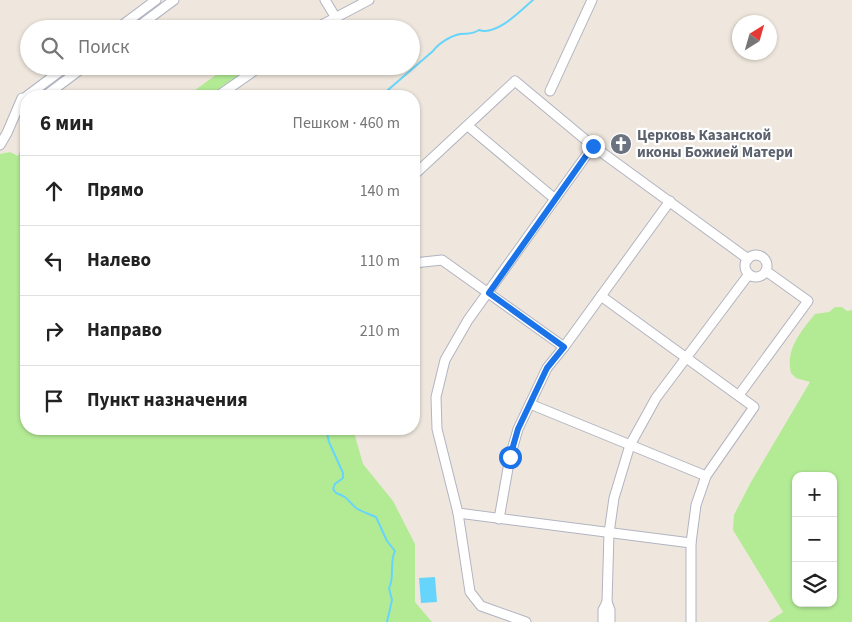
<!DOCTYPE html>
<html lang="ru">
<meta charset="utf-8">
<style>
:root{--surface:#fff;--page:#f2f2f2;--text:#222;--muted:#767676;--line:#e0e0e0}
body{margin:0;font-family:"Source Sans 3",sans-serif;background:var(--page);color:var(--text)}
.controls{position:absolute;right:15px;bottom:15px;display:grid;overflow:hidden;border-radius:10px;box-shadow:0 1px 4px #0004}
.controls button{width:45px;height:45px;display:grid;place-items:center;padding:0;border:0;border-bottom:1px solid var(--line);background:var(--surface);color:var(--text);font:25px sans-serif}
.compass{position:absolute;left:732px;top:15px;width:45px;height:45px;border-radius:50%;background:var(--surface);box-shadow:0 1px 4px #0004;rotate:37deg}
.stop{position:absolute;width:15px;height:15px;margin:-11px;border:4px solid #1a73e8;border-radius:50%;background:#fff}
.stop.end{background:#1a73e8;border-color:#fff;box-shadow:0 1px 5px #0008}
.list{margin:0;padding:0;list-style:none}
h2{display:flex;justify-content:space-between;align-items:center;height:65px;margin:0;padding:0 20px;font-size:21px}
h2 small{font-size:16px;font-weight:400;color:var(--muted)}
.list li{display:grid;grid-template-columns:32px 1fr auto;gap:15px;align-items:center;box-sizing:border-box;height:70px;padding:0 20px;border-top:1px solid var(--line)}
.list b{display:block;font-size:19px;white-space:nowrap}
.list em{font-size:16px;font-style:normal;color:var(--muted)}
.icon{flex:none;width:28px;height:28px;fill:none;stroke:currentColor;stroke-width:2;stroke-linecap:round;stroke-linejoin:round}
.map{position:relative;flex:none;width:852px;height:622px;overflow:hidden}
.search{position:absolute;background:var(--surface);box-shadow:0 1px 4px #0004;left:20px;top:20px;width:400px;height:55px;display:flex;align-items:center;gap:12px;box-sizing:border-box;padding:0 18px;border-radius:28px;color:var(--muted);font-size:19px}
.panel{position:absolute;background:var(--surface);box-shadow:0 1px 4px #0004;left:20px;top:90px;width:400px;height:345px;border-radius:20px}
.map>svg:first-child{display:block}
</style>
<div class="map">
<svg width="852" height="622" viewBox="0 0 852 622">
<rect width="100%" height="100%" fill="#efe7dd"/>
<!-- green -->
<g fill="#b3eb95" fill-rule="evenodd">
<path d="M228,66H254L221,87L212,96H187Z"/>
<path d="M26,137V429H353L363,464L393,501L415,544V602L432,622H0V154L10,152L18,156Z"/>
<path d="M835,307H842L847,311L852,310V622H768L783,612L733,530L734,515L751,482L810,382L796,378L791,373C785,350 801,331 815,314L829,312ZM796,476H833V603H796Z"/>
</g>
<!-- water -->
<path fill="#67d5fb" d="M435,577L437,602L421,603L419,578Z"/>
<g fill="none" stroke-linecap="round" stroke-linejoin="round">
<!-- stream -->
<g stroke="#67d5fb" stroke-width="2">
<path d="M381,96L433,51C438,44 450,36 460,34C467,33 472,35 479,30C497,36 520,11 533,0"/>
<path d="M326,429L329,442L343,473V478L335,484L333,489L336,493C348,497 347,500 356,508C362,512 369,514 376,517L387,541L395,551C389,563 395,577 389,588L392,600L387,622"/>
</g>
<!-- minor casing -->
<g stroke="#b1b4c1" stroke-width="11">
<g id="minor">
<path d="M325,0L336,18"/>
<path d="M117,29L156,0"/>
<path d="M135,29L174,0"/>
<path d="M314,29L369,0"/>
<path d="M550,91L592,0"/>
<path d="M27,96L67,66"/>
<path d="M45,96L85,66"/>
<path d="M218,96L261,66"/>
<path d="M468,126L555,199"/>
<path d="M0,145L7,133L22,98"/>
<path d="M414,175L515,81L593,146L748,259"/>
<circle cx="756" cy="266" r="11"/>
<path d="M414,263L442,260L564,347"/>
<path d="M601,296L754,407L706,476L696,505L691,543V622"/>
<path d="M739,395L808,301L766,271"/>
<path d="M530,404L706,476"/>
<path d="M458,513L691,543"/>
<path d="M499,519L510,457L518,429L547,368L564,347L670,201"/>
<path d="M526,622L481,606L470,592L458,513L437,429L436,397L445,360L468,320L593,146"/>
<path d="M603,622V610L607,602"/>
<path d="M610,622V610L607,602L609,533L614,498L630,445L656,398L749,274"/>
</g>
</g>
<!-- minor -->
<use href="#minor" stroke="#fff" stroke-width="9"/>
</g>
<g fill="none" stroke-linecap="round" stroke-linejoin="round">
<!-- route -->
<path stroke="#1a73e8" stroke-width="6" d="M510,457L518,429L547,368L564,347L489,293L593,146"/>
</g>
<!-- icons -->
<defs>
<g id="church-disc" transform="scale(1.125)"><circle r="9.5" fill="#6b7280" stroke="#fff"/><path d="M-1.2-6h2.4v3.5h3.3v2.4h-3.3V6h-2.4V-.1h-3.3v-2.4h3.3Z" fill="#fff"/></g>
</defs>
<g fill-rule="evenodd">
<use href="#church-disc" x="621" y="144"/>
</g>
<g text-anchor="middle" stroke-width="4.5" stroke-linejoin="round" paint-order="stroke">
<!-- worship labels -->
<g font-size="15" font-weight="bold" fill="#5b616d" stroke="#fff" text-anchor="start">
<text x="637" y="140">Церковь Казанской<tspan x="637" dy="17">иконы Божией Матери</tspan></text>
</g>
</g>
</svg>
<div class="controls">
<button>+</button>
<button>−</button>
<button><svg class="icon" aria-label="layers" viewBox="0 0 24 24"><path d="M12 4l9 5-9 5-9-5zM3 14l9 5 9-5"/></svg></button>
</div>
<svg class="compass" viewBox="-18 -18 36 36"><path d="M0-13l5 13h-10z" fill="#e53935"/><path d="M0 13l5-13h-10z" fill="#767676"/></svg>
<div class="stop" style="left:510px;top:457px"></div>
<div class="stop end" style="left:593px;top:146px"></div>
<div class="search"><svg class="icon" aria-label="search" viewBox="0 0 24 24"><circle cx="10" cy="10" r="6"/><path d="M15 15l6 6"/></svg>Поиск</div>
<section class="panel">
<h2>6 мин<small>Пешком · 460 m</small></h2>
<ul class="list">
<li><svg class="icon" aria-label="ahead" viewBox="0 0 24 24"><path d="M12 20V5M6 11l6-6 6 6"/></svg><div><b>Прямо</b></div><em>140 m</em></li>
<li><svg class="icon" aria-label="left" viewBox="0 0 24 24"><path d="M17 20v-9H6M10 6l-5 5 5 5"/></svg><div><b>Налево</b></div><em>110 m</em></li>
<li><svg class="icon" aria-label="right" viewBox="0 0 24 24"><path d="M7 20v-9h11M14 6l5 5-5 5"/></svg><div><b>Направо</b></div><em>210 m</em></li>
<li><svg class="icon" aria-label="arrive" viewBox="0 0 24 24"><path d="M6 21V4h12l-3 4 3 4H6"/></svg><div><b>Пункт назначения</b></div></li>
</ul>
</section>
</div>
